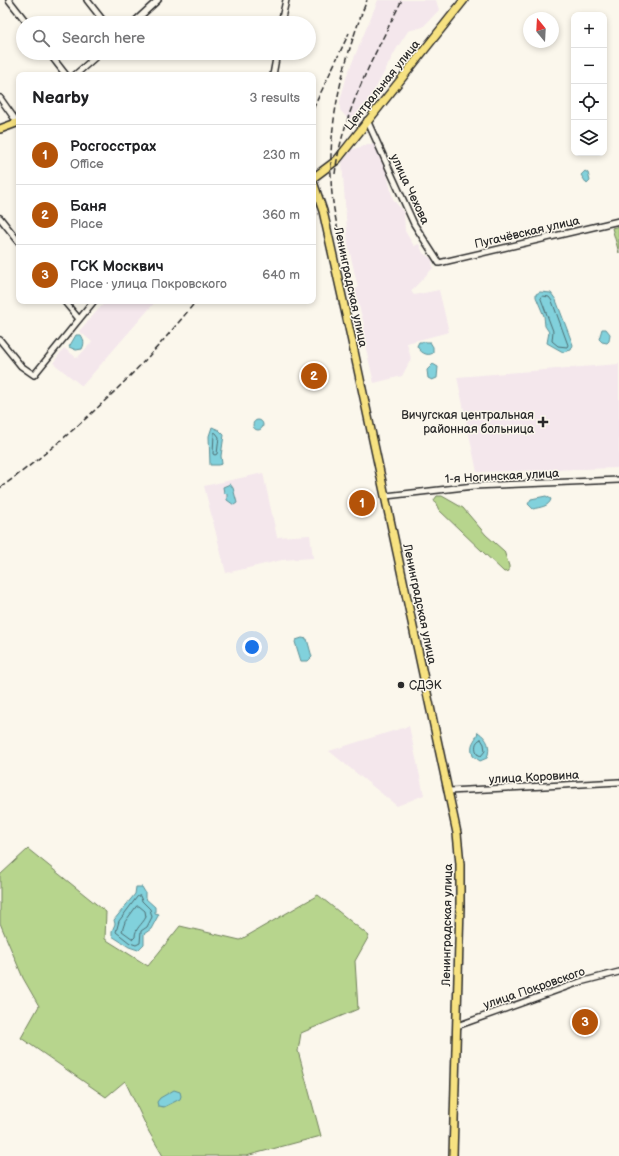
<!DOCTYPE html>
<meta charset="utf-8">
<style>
:root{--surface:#fff;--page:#f6f6f6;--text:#202124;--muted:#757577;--line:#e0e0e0;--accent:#b45309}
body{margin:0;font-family:"Balsamiq Sans",sans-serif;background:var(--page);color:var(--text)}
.controls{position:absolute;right:12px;top:12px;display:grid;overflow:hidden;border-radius:8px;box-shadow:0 2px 6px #0003}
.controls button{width:36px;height:36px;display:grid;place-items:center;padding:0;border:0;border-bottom:1px solid var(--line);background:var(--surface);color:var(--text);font:20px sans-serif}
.compass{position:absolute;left:523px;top:12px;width:36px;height:36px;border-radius:50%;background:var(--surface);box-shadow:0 2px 6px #0003;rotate:342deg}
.you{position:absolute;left:252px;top:647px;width:14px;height:14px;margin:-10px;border:3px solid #fff;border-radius:50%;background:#1a73e8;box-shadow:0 0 0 6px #1a73e833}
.badge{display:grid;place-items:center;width:26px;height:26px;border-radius:50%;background:var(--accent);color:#fff;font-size:13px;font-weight:700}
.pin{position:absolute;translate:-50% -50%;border:2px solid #fff;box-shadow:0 1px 4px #0006}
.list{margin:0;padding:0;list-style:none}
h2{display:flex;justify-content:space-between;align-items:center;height:52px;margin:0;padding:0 16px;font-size:17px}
h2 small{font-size:13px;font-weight:400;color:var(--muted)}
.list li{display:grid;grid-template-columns:26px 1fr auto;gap:12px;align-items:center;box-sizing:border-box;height:60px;padding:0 16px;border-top:1px solid var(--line)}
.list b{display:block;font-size:15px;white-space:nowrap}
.list p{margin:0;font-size:13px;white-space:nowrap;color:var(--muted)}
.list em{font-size:13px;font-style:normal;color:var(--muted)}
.icon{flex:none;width:22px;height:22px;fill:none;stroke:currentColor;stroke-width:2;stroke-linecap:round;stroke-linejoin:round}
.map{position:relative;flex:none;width:619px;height:1156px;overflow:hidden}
.search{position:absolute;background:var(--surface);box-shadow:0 2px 6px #0003;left:16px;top:16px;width:300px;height:44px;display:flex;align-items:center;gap:10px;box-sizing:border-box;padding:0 14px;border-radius:22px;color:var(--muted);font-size:15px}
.panel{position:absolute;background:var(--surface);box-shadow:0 2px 6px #0003;left:16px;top:72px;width:300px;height:232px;border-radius:8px}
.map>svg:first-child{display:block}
</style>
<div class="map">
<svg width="619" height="1156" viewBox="0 0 619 1156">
<rect width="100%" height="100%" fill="#fbf7ec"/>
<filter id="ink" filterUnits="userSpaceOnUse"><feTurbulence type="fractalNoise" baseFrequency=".025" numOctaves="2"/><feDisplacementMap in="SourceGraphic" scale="8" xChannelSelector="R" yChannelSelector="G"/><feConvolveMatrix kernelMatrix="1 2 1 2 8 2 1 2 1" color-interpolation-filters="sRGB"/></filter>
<g filter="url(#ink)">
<!-- built -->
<g fill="#f4e7ec">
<path d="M378,0H436L439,10L423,27L408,31L397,48L355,127L340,110V101L347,75Z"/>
<path d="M374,143L384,162L393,199L404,213L405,231L414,246L419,244L423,253L432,259L433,268L411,291L414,295L439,290L449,332L407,343L411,359L402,376L374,383L361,328L365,327L354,289L358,288L348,244L342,162L351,150Z"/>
<path d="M106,301H156L82,386L53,363L64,348L77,358L92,342L79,331Z"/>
<path d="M619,364V468L477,472L457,377Z"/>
<path d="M263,473L277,537L310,535L313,558L282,560L226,573L204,486Z"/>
<path d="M409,726L424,795L397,806L329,751Z"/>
</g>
<!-- green -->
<g fill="#b7d58d" stroke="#71805c">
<path d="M619,226V253L612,228Z"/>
<path d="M437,496H442L463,508L486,535L504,551L509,566V571L504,572L439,510L434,500Z"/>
<path d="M28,849L106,912L105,939L148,966L180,926L240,940L318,895L369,936L355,961L358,1009L301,1033L298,1051L321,1136L246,1156H163L149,1132L125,1081L106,1097L21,1038L39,1006L23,978L0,923V875Z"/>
</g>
<!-- water -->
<g fill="#81d1dc" stroke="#5f8f95">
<path d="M585,171L588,173L590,181L587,184L581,175Z"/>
<path d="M540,292L551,293L556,300L573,345L571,350L563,352L547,343L549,332L545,326L544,316L536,297V294Z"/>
<path d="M602,329H606L610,334L609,341L607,343L602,342L599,339Z"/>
<path d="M76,335H81C84,340 85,343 82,349L76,350L69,347Z"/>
<path d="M419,342H430L433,347V353C427,357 420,352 417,346Z"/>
<path d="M433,364L438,367L437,378L432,380L428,378L427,370Z"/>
<circle cx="258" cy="425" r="5"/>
<path d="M212,427L219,430L224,435L221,456L222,464L218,465H210L209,436Z"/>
<path d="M230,484L233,488L237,503L234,505L227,500V494L224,493L223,487Z"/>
<path d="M546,496L551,499C549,507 540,507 533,509L528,504L531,499Z"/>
<path d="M302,638L307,639L312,657L308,661H301L295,642L296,640Z"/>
<path d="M478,732C488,739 491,747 487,758L480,761L473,756C469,742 475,743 478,732Z"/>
<path d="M136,887H142L145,892V898L155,907V913L159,914L151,929L144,934V944L138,950L129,947L112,936V931L115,924L114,920L135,894Z"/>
<path d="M174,1090L180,1092L181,1096L180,1099L164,1107L158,1106L157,1102L160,1098Z"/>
</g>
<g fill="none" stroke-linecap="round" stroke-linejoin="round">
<!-- shore -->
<g stroke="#4d6d72" stroke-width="1">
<path d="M543,296L549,297L552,301L568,345L567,347L558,346L552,341L553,331L541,299Z"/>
<path d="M216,433L219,437L217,454L215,455L213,454L214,433Z"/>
<path d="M481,739L484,744L485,751L481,756L477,754C475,748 474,742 481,739Z"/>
<path d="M140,896L142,901L150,909L152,917L147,927L141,931L140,943L136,945L130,943L116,932L119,921L137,897Z"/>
<path d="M137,906H139L145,911L146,917C142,925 135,928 135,937L133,939L122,931L125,922Z"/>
</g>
<!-- minor casing -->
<g stroke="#2b2b2b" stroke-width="8">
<g id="minor">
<path d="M9,0L27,23"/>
<path d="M87,0L105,23"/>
<path d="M133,23L158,0"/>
<path d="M281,23L286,0"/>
<path d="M49,53L66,75"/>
<path d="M75,75L100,53"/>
<path d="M273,75L277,53"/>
<path d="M0,98L17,122"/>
<path d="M367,120L414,224L439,263L619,221"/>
<path d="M0,218L19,242"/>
<path d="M64,301L79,319"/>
<path d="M0,340L21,366L34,375L94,301"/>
<path d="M386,496L474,486L619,480"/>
<path d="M449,791L619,782"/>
<path d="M457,1026L580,982L619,972"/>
</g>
</g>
<!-- major casing -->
<g stroke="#2b2b2b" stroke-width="10">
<g id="major">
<path d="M0,129L19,122"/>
<path d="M313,178L337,160L464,0"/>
<path d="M313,182L323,211L351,337L457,833L460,864V906L453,1156"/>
</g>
</g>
<!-- minor -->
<use href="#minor" stroke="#fbf7ec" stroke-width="5"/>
<!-- major -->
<use href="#major" stroke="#f7e281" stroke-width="7"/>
<!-- rail -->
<g stroke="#2b2b2b" stroke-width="1.5" stroke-dasharray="6 3" stroke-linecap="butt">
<path d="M313,109L349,33"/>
<path d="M335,174C342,113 375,54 402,0"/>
<path d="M344,257C338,230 331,203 331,175C329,116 345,55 367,0"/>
<path d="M0,488C73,435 140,372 196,301"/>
</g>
</g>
</g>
<!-- markers -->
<g fill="#2b2b2b" stroke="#fbf7ec" stroke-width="1.5">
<path d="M541 416h4v4h4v4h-4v4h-4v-4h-4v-4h4z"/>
<circle cx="401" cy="685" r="4"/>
</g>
<g text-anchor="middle" stroke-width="3" stroke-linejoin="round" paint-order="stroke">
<!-- street labels -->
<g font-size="12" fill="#2b2b2b" stroke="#fbf7ec">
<text transform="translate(382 85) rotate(-51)" y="4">Центральная улица</text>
<text transform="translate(410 189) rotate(65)" y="4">улица Чехова</text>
<text transform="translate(527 232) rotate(-13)" y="4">Пугачёвская улица</text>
<text transform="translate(351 287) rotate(78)" y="4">Ленинградская улица</text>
<text transform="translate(502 476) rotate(-3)" y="4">1-я Ногинская улица</text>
<text transform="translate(420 604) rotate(78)" y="4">Ленинградская улица</text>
<text transform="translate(534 777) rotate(-3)" y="4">улица Коровина</text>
<text transform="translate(447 925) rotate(-89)" y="4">Ленинградская улица</text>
<text transform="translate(534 988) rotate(-19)" y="4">улица Покровского</text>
</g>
<!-- poi labels -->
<g font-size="12" fill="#2b2b2b" stroke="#fbf7ec" text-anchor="end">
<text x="534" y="419">Вичугская центральная<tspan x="534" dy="14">районная больница</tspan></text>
<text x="409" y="689" text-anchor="start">СДЭК</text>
</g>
</g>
</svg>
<div class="controls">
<button>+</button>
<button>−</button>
<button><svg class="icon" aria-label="locate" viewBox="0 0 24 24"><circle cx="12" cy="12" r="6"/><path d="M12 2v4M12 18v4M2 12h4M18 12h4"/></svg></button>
<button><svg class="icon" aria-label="layers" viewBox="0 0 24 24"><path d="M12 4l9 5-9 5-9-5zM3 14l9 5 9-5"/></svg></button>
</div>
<svg class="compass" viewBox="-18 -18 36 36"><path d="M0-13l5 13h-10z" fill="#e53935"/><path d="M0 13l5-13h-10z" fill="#757577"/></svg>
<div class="you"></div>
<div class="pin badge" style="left:362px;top:503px">1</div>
<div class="pin badge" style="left:314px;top:376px">2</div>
<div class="pin badge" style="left:585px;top:1022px">3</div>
<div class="search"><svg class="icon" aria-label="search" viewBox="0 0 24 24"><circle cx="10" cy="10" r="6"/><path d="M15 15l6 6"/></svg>Search here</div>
<section class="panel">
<h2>Nearby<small>3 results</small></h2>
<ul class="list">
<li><span class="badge">1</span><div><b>Росгосстрах</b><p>Office</p></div><em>230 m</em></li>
<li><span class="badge">2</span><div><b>Баня</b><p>Place</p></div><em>360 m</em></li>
<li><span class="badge">3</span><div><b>ГСК Москвич</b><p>Place · улица Покровского</p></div><em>640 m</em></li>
</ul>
</section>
</div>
